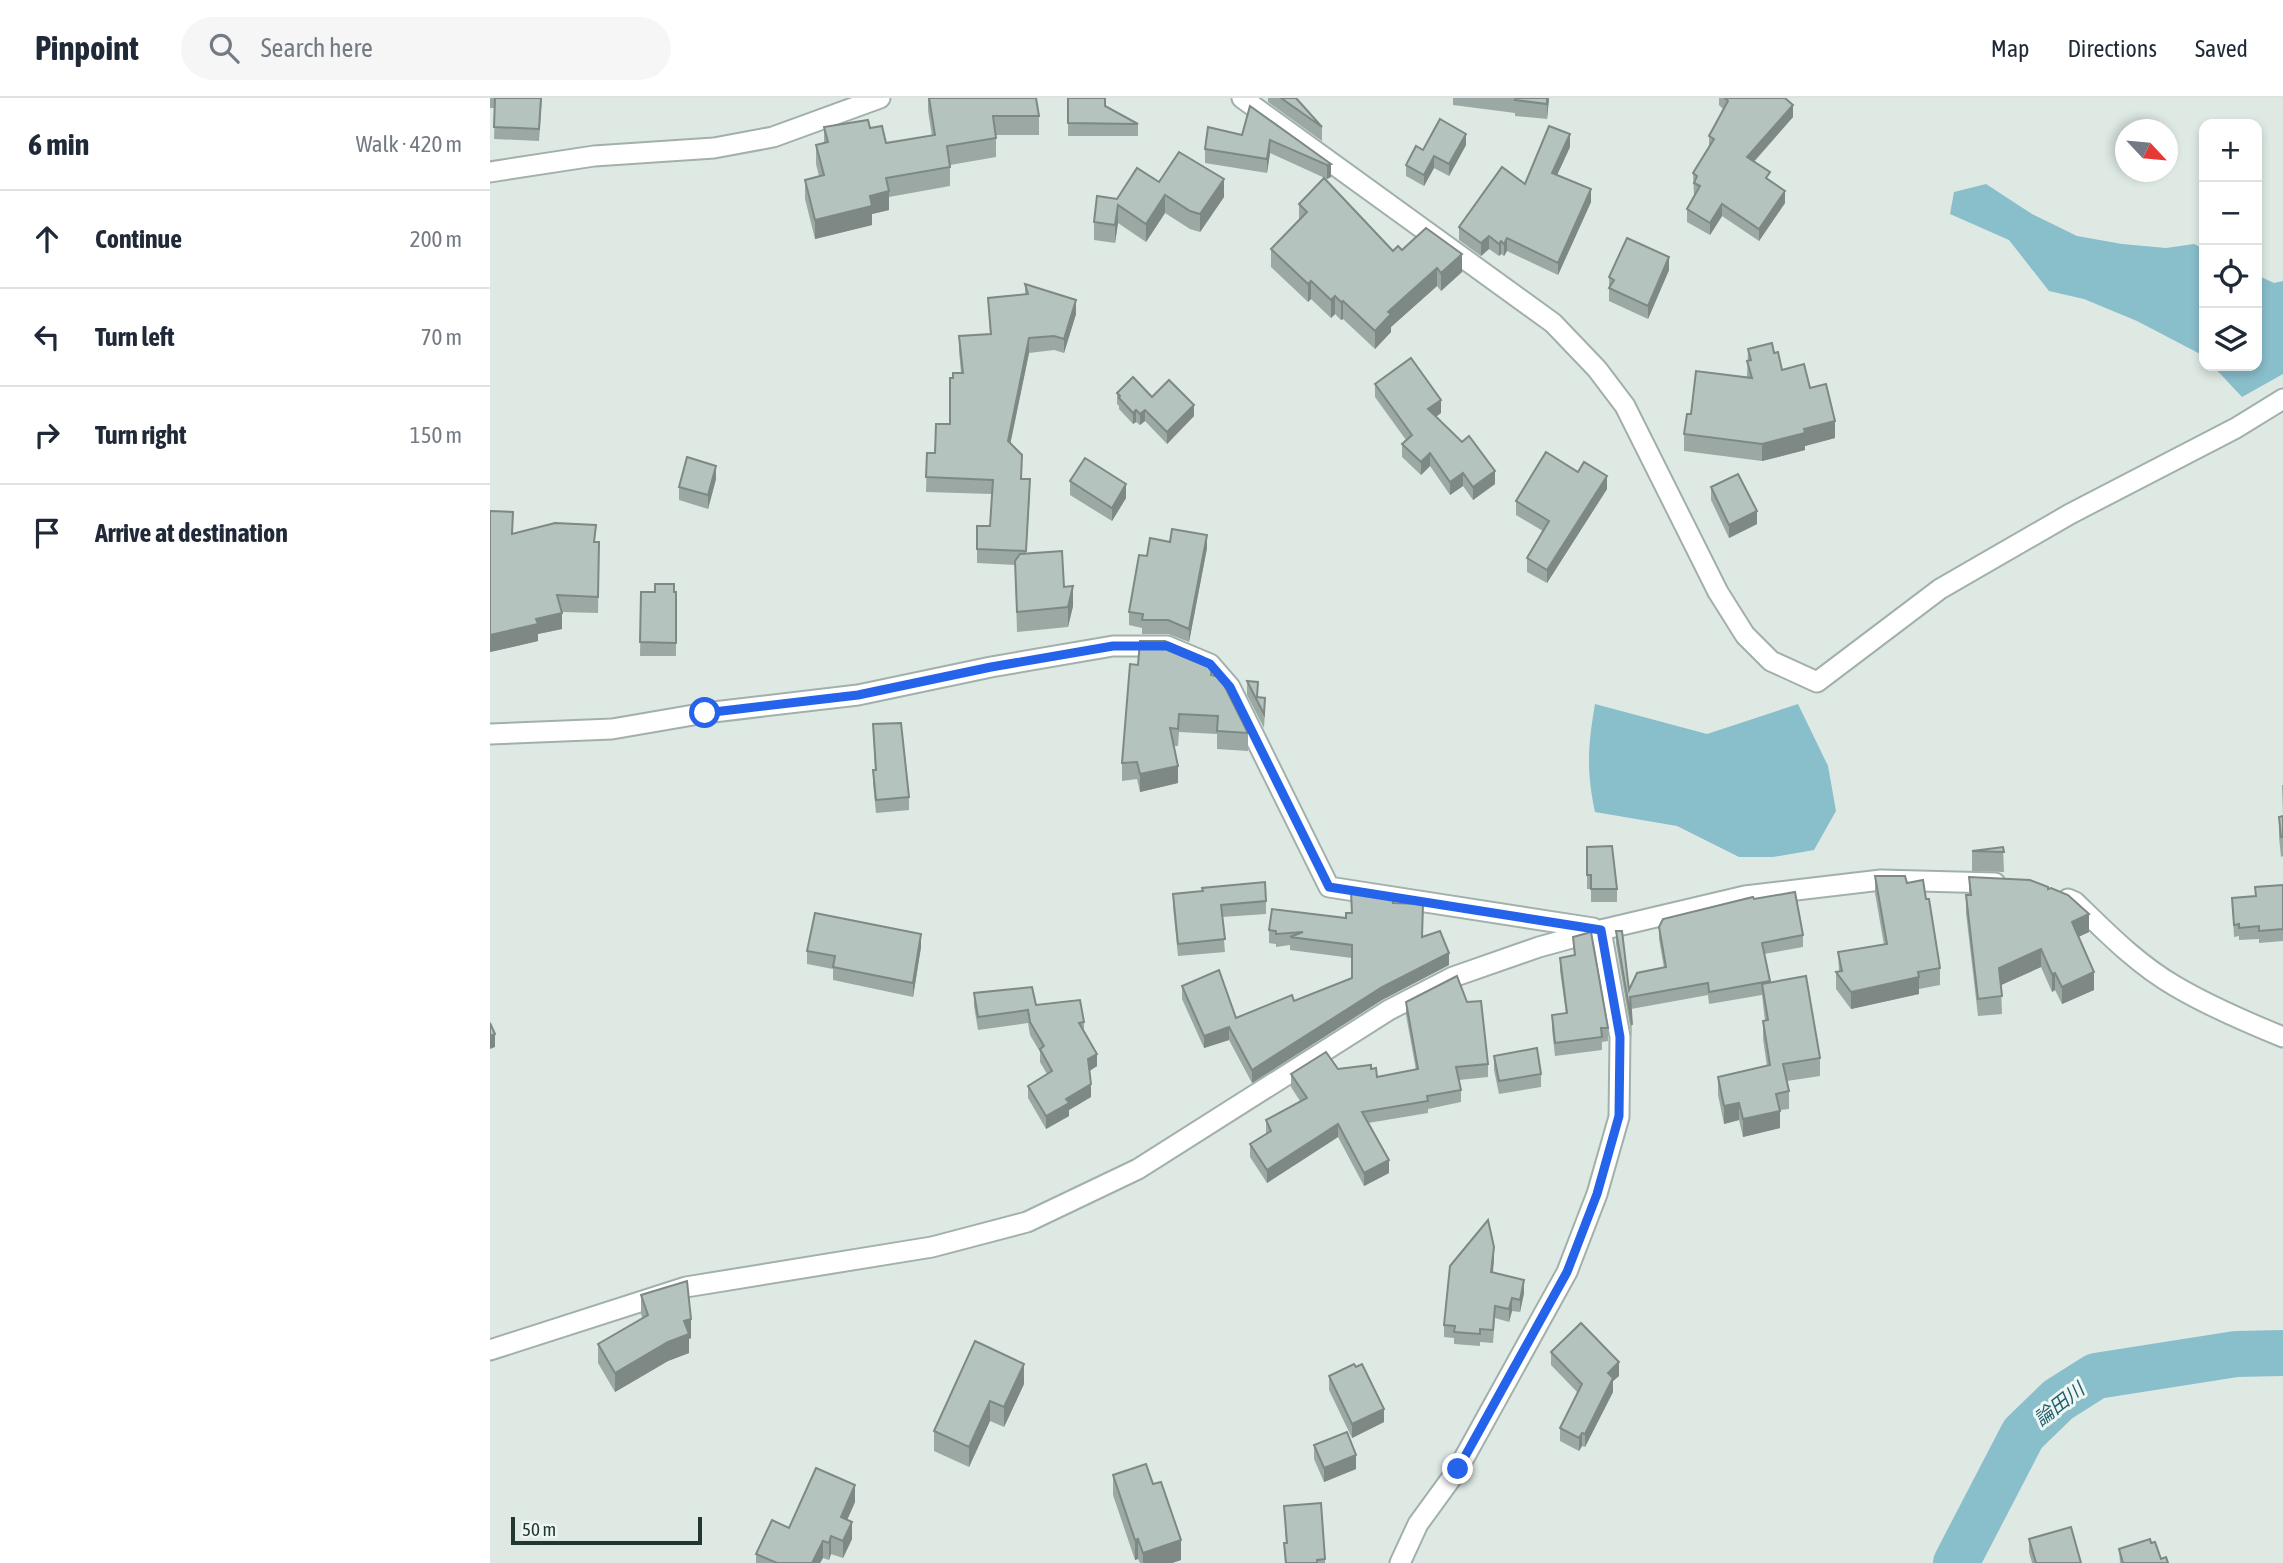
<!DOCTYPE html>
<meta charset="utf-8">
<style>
:root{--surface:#fff;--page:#f6f6f7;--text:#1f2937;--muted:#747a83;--line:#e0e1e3}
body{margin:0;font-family:"Asap Condensed","Noto Sans JP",sans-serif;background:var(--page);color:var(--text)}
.controls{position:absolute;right:21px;top:21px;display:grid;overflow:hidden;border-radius:14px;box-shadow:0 4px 10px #0003}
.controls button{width:63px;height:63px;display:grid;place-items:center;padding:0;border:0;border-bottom:2px solid var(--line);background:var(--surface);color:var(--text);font:35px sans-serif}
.compass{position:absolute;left:1625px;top:21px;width:63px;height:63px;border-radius:50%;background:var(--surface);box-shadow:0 4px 10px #0003;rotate:116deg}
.scale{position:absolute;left:21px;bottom:18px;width:191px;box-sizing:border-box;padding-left:7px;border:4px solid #213732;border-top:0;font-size:19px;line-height:24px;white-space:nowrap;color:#213732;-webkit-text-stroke:5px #eef6f2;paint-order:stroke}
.stop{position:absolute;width:21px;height:21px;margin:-16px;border:5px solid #2563eb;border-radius:50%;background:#fff}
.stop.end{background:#2563eb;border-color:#fff;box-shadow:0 2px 7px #0008}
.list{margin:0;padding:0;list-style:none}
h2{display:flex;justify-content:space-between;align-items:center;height:91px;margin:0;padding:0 28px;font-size:30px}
h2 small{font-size:23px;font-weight:400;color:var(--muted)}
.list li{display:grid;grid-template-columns:46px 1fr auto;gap:21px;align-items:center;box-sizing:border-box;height:98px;padding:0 28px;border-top:2px solid var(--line)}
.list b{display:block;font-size:26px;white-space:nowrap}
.list em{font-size:23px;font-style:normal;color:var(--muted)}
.icon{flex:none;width:38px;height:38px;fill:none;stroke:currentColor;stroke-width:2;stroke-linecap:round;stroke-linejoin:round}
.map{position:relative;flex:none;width:1793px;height:1465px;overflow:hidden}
header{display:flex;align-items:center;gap:42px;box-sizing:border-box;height:98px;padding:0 35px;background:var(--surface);border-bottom:2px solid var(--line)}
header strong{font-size:33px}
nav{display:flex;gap:38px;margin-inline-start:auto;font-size:24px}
.search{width:490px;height:63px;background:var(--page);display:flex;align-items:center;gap:18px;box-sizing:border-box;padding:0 24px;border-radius:38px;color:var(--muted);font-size:26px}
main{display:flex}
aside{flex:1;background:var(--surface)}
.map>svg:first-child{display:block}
</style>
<header>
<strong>Pinpoint</strong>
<div class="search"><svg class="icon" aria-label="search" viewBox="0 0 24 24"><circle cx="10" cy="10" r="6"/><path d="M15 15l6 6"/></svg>Search here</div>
<nav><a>Map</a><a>Directions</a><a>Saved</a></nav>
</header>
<main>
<aside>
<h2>6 min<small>Walk · 420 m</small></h2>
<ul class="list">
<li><svg class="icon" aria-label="ahead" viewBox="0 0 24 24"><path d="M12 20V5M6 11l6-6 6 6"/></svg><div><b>Continue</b></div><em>200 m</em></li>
<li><svg class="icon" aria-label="left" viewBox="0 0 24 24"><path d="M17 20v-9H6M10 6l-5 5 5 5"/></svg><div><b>Turn left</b></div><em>70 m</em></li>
<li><svg class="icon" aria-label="right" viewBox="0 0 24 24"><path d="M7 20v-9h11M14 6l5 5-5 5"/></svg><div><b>Turn right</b></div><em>150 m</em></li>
<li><svg class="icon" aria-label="arrive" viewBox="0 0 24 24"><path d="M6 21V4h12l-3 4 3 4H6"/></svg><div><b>Arrive at destination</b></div></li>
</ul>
</aside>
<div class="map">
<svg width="1793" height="1465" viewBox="0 0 1793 1465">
<rect width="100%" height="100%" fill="#dee9e4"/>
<!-- water -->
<g fill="#89becb">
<path d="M1496,86L1542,116L1587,138L1632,146L1676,150L1704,146L1714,151V258L1647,223L1594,201L1559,193L1519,142L1460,116L1464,94Z"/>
<path d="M1767,177L1784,185L1793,183V276L1752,299L1723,268H1767Z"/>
<path d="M1105,606L1217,636L1308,606L1338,668L1346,713L1324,752L1283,759H1249L1187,728L1105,714C1096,672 1098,647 1105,606Z"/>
</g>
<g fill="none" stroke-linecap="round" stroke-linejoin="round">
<!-- river -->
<path stroke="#89becb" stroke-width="46" d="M1466,1465L1533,1336L1568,1302L1606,1278L1746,1256L1793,1255"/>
<!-- street casing -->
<g stroke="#a2b0ab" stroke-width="23">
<g id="street">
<path d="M752,0L1063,225L1107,271L1135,308L1228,494L1255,537L1281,563L1327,584L1450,491L1580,416L1746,330L1793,301"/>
<path d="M0,74L104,58L224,50L283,39L390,0"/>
<path d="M0,636L122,631L215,615L368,597L501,569L623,548H677L720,566L740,589L839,789L1103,830"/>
<path d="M1578,801L1585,804C1616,834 1647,866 1685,888C1719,908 1756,924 1793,939"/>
<path d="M0,1252L196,1189L442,1149L537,1124L648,1071L899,912L963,879L1049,849L1111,832L1255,798L1391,782L1505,785"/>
<path d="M910,1465L928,1426L968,1371L1077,1174L1107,1096L1129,1019L1130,939L1111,832"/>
</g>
</g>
<!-- street -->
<use href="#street" stroke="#fff" stroke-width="19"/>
</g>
<!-- wall -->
<g fill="#9ba8a3">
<path d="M0,0H52L49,43L4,41L5,10H0Z"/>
<path d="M438,0H546L549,18V37H506V59L460,67V88L399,99V112L382,116V127L325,141L315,101V82L329,78L326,66V47L334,45V29L380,30L396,45L442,38L438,13Z"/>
<path d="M578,0L615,8L648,26V38H578Z"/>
<path d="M778,0H806L832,29V43L778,4Z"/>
<path d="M963,0H1059L1057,21L1025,18V15L963,7Z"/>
<path d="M1229,0H1295L1303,19L1264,64L1280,83L1295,105L1269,143L1232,118L1220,137L1197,124V111L1205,98L1204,97L1203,75L1219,48V38L1234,12L1229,7Z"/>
<path d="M760,8L841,66V79L837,81L780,55L777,75L715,65V51L752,37Z"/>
<path d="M976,47L959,78L944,70L934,88L916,78V67L933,52Z"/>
<path d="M1080,49L1067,77L1101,104L1068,177L1017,153L1014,158L1011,156L1009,158L999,151L991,158L969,142V129L1035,86Z"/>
<path d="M669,84L734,99L710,134L700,131L675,115L656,144L628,125L625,145L604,142V124L627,101Z"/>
<path d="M809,106L903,153L912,152L972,174L951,193L947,188L901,229V234L885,251L853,221L851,222L845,216L841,220L821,201L818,204L781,169V151L809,123Z"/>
<path d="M1179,172L1158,221L1119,203V179Z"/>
<path d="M535,186L586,216L574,255L564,252L539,255L520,346L532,381L540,396L536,455L574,489L583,508L578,529L527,534L525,467L487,465V428H500L502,396L436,394L437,355H445L460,326L463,280L471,275L469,253V238L500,236L498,200L535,196Z"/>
<path d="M1258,251L1284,255L1292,272L1320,290L1345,340L1315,348V352L1272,363L1194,353V336L1201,316L1257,279Z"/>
<path d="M885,286L951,315L946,319L1005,386L983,402L973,388L960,397L940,368L931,377L912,359V346L916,342L885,299Z"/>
<path d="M627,295L662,299L704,318L677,346L655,323L650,327L646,324L643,326L629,311V308L627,306Z"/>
<path d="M226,381L218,411L189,402V389Z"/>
<path d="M580,383L636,400L622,423L580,397Z"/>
<path d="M1221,389L1267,426L1239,440L1221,402Z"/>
<path d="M1117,391L1057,485L1037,474V460L1053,433L1026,417V403Z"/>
<path d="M0,413L23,436L109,444L108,515L72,514V531L48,536V543L0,554Z"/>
<path d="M717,450L699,544L678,536H652V530L639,527V514L657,458Z"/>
<path d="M151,494H186V558H150Z"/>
<path d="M722,578L758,635V653L727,651V636L689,634L688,648H684L688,685L650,694L647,681L632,683V665Z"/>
<path d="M757,583L768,599L775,613L774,630L757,597Z"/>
<path d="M383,626L419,699V712L386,715L383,685V672H385Z"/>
<path d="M1792,687H1793V758L1791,759L1789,739V719L1793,718Z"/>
<path d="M1097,749L1127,791V804H1101V791H1097Z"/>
<path d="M1513,749L1514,774L1482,773V753Z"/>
<path d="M1385,778L1417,785L1450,870V887L1429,891V896L1361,911L1346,891V874L1349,873L1348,854L1394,847L1385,795Z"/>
<path d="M1479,779L1558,791L1599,834L1588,839L1604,892L1572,906L1565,892L1562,894L1551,869L1511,887L1512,916L1488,918L1476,815V797H1479Z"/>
<path d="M1793,787V843L1769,845V841L1749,842V838L1744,839L1742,800L1765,798V789Z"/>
<path d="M683,796L776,803V816L732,819L735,854L688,858L683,808Z"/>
<path d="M903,805L959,867L892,902L762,985L739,942L714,950L692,901V888L746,920L804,903L862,880V860L800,852V847L786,849V846L779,845V832L856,820L862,815Z"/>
<path d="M1169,829L1313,837V849L1274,856L1280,884L1330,960V978L1297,983L1299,993V1011L1290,1012V1030L1253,1039L1249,1022L1234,1026L1228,997V979L1277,968L1273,941V923H1275L1272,897L1219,906L1218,897L1141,911L1142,940L1126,846V833L1139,892L1174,870L1169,841Z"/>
<path d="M1083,839L1118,930V943L1112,944V952L1065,958L1062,931V917L1076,915L1070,873V860L1084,858Z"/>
<path d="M431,849L423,899L343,882V871L317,866V853Z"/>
<path d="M484,895L546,907L594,924V933L607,968L599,973L601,999L579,1012V1018L556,1031L538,1000V988L557,976L550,964V954L540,937L538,925L488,932L484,908Z"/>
<path d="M916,904L998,966V979L969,982L971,992V1004L938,1011V1015L878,1025L899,1075L874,1088L848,1039L777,1085L760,1059V1046L776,1036V1022L810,1003L801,989V976L848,971H881L887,979L926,972L916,917Z"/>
<path d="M1004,958L1051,976V989L1009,996L1004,972Z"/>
<path d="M1004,1162L1003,1175L1034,1195L1030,1214L1022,1213L1019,1224L1005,1220L1003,1245L990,1244V1248L964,1246V1240L954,1239V1227Z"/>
<path d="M151,1197L201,1240L199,1241V1255L178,1263L125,1294L108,1265V1246L153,1221L151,1216Z"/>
<path d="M1061,1254L1129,1278L1123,1283V1294L1095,1349L1092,1348L1089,1353L1070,1343V1330L1088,1295L1061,1267Z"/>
<path d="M839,1278L894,1324L862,1340L839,1292Z"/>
<path d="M534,1286L514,1329L500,1323L479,1369L444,1353V1333Z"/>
<path d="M824,1347L866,1371L834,1384L824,1361Z"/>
<path d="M623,1377L691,1462L682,1465H650L648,1461L645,1462L623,1397Z"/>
<path d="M365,1404L357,1422L362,1441L353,1460L341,1456L339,1462L333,1460L330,1465H266V1456L299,1430Z"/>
<path d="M794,1408L835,1461V1465H795L794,1445H796Z"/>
<path d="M1539,1441L1591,1465H1542L1539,1454Z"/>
<path d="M1661,1445L1671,1461L1678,1465H1630L1629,1451Z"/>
</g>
<!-- shaded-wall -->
<g fill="#7e8884">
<path d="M1057,0H1059L1057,21Z"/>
<path d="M1303,7V19L1257,71V59Z"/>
<path d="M976,36V47L959,78V66Z"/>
<path d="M1080,36V49L1062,88V75Z"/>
<path d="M780,42V55L777,75V61Z"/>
<path d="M944,58V70L934,88V77Z"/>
<path d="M841,66V79L837,81V67Z"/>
<path d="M734,81V99L710,134V116Z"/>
<path d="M1101,91V104L1068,177V165Z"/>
<path d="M399,93V112L382,116V127L325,141V122L380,98Z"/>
<path d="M1295,93V105L1269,143V131Z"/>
<path d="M675,97V115L656,144V126Z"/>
<path d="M1232,106V118L1220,137V125Z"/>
<path d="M628,107V125L625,145V127Z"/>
<path d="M999,138V151L991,158V145Z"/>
<path d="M1017,140V153L1014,158V146Z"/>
<path d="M1011,143V156L1009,158V146Z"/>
<path d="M972,156V174L951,193V175Z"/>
<path d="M1179,159V172L1158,221V208Z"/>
<path d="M947,170V188L901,229V234L885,251V233L898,214Z"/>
<path d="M821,183V201L818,204V186Z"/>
<path d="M845,198V216L841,220V202Z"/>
<path d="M586,202V216L574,255V241Z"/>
<path d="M853,203V221L851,222V204Z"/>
<path d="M539,240V255L518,357V343Z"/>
<path d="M951,302V315L938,324V311Z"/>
<path d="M704,307V318L677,346V334Z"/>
<path d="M646,312V324L643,326V315Z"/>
<path d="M655,312V323L650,327V316Z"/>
<path d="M1345,323V340L1315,348V352L1272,363V346L1314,331Z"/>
<path d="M940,355V368L931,377V364Z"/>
<path d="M226,368V381L218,411V397Z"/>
<path d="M1005,373V386L983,402V389Z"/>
<path d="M973,375V388L960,397V384Z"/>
<path d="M1117,378V391L1057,485V472Z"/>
<path d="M636,386V400L622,423V410Z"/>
<path d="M1267,413V426L1239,440V427Z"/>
<path d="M717,437V450L699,544V531Z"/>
<path d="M583,488V508L578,529V509Z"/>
<path d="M72,515V531L48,536V543L0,554V537L46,521Z"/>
<path d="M688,668V685L650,694V676Z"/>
<path d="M1599,816V834L1582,842V824Z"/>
<path d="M431,836V849L423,899V885Z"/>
<path d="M1551,851V869L1509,888V870Z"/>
<path d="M959,855V867L892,902L762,985V972L892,889Z"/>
<path d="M1604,874V892L1572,906V889Z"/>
<path d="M1565,875V892L1562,894V876Z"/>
<path d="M1429,879V896L1361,911V894Z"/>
<path d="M739,929V942L714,950V938Z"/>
<path d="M5,936V949L0,951V938Z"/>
<path d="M607,956V968L598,974V961Z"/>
<path d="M601,986V999L579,1012V1018L556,1031V1018L576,1001Z"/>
<path d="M1249,1005V1022L1234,1026V1008Z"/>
<path d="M1290,1013V1030L1253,1039V1021Z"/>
<path d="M848,1026V1039L777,1085V1072Z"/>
<path d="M899,1062V1075L874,1088V1075Z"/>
<path d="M1004,1149V1162L1001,1187V1174Z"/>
<path d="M1034,1182V1195L1030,1214V1202Z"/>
<path d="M1022,1200V1213L1019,1224V1211Z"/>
<path d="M201,1221V1240L199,1241V1255L178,1263L125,1294V1275L194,1223Z"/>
<path d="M1129,1264V1278L1123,1283V1294L1095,1349V1336L1118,1275Z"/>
<path d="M534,1266V1286L514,1329V1309Z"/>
<path d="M500,1303V1323L479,1369V1349Z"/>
<path d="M894,1311V1324L862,1340V1326Z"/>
<path d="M1092,1335V1348L1089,1353V1340Z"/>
<path d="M866,1357V1371L834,1384V1370Z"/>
<path d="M365,1387V1404L351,1436V1419Z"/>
<path d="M362,1424V1441L353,1460V1443Z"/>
<path d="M341,1438V1456L339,1462V1445Z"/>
<path d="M648,1441V1461L645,1462V1442Z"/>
<path d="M691,1442V1462L682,1465H653V1455Z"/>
<path d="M333,1443V1460L330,1465H322Z"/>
</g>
<!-- building -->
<g fill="#b4c3bd" stroke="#7e8884" stroke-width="2">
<path d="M5,0H51L49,31L4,29Z"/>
<path d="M439,0H546L549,18H503L506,40L457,48L460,69L396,80L399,93L380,98L382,108L325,122L315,82L334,77L326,47L338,44L334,29L378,22L380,30L392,28L396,45L445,37Z"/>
<path d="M578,0H615V8L648,26L578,25Z"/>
<path d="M791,0H806L832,29Z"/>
<path d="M1026,0H1057V6L1025,2Z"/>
<path d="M1235,0H1295L1303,7L1257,59L1280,74L1276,80L1295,93L1269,131L1232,106L1220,125L1197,111L1210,88L1204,85L1207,78L1203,75L1224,41L1219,38L1238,3Z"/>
<path d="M760,8L841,66L837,67L780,42L777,61L715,51L718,29L752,37Z"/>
<path d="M950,21L976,36L959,66L944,58L934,77L916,67L926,48L933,52Z"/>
<path d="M1059,28L1080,36L1062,75L1101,91L1068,165L1017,140L1014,146L1011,143L1009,146L999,138L991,145L969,129L1012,69L1035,86Z"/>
<path d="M689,54L734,81L710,116L700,113L675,97L656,126L628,107L625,127L604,124L607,98L627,101L647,70L669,84Z"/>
<path d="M834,80L903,153L908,148L912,152L936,130L972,156L951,175L947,170L898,214L901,216L885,233L853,203L851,204L845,198L841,202L821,183L818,186L781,151L817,114L809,106Z"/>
<path d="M1137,140L1179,159L1158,208L1119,190L1124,182L1119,179Z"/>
<path d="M535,186L586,202L574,241L564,238L539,240L518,343L532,357L531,381H540L536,453L487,451V428H500L503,382L436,379L437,355H445L446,326H460V280H463V275H473L469,238L501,236L498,200L538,196Z"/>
<path d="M1282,245L1284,255L1288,254L1292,272L1314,266L1320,290L1336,286L1345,323L1314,331L1315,335L1272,346L1194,336L1197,316H1201L1206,273L1262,280L1257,263L1261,262L1258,251Z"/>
<path d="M921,260L951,302L938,311L972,344L979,338L1005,373L983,389L973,375L960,384L940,355L931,364L912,346L922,337L885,286Z"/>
<path d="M643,279L662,299L679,282L704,307L677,334L655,312L650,316L646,312L643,315L629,300L630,298L627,295Z"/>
<path d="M1056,354L1088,374L1094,364L1117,378L1057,472L1037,460L1059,423L1026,403Z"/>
<path d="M197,359L226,368L218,397L189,389Z"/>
<path d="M595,360L636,386L622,410L580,383Z"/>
<path d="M1248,376L1267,413L1239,427L1221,389Z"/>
<path d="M0,413L23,414L22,436L65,425L106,427L104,444H109L108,499L67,497L72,515L46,521L48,526L0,537Z"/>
<path d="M682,431L717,437L699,531L678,522H652L653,516L639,514L649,457L657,458L660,440L680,444Z"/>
<path d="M572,453L574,489L583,488L578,509L527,514L525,463L530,456Z"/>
<path d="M165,486H184V494H186V545L150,544L151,494H165Z"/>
<path d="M650,543H675L713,559L722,569L721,577L730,579L758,635L727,633L728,618L689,616L688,631L680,630L688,668L650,676L647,664L632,665L640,566L648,567Z"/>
<path d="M757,583L768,584L767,599L775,600L774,616Z"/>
<path d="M411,625L419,699L386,702L383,672H386L383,626Z"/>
<path d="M1793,718V739H1791L1789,719Z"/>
<path d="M1122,748L1127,791H1101V777H1097V749Z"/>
<path d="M1513,749L1514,754L1482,753Z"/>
<path d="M1385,778H1415L1417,785L1433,782L1436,801H1439L1450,870L1428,874L1429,879L1361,894L1346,874L1352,873L1348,854L1397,846Z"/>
<path d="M1479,779L1540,782L1558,789V791L1561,790L1578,797L1599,816L1582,824L1604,874L1572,889L1565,875L1562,876L1551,851L1509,870L1512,898L1488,901L1476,797H1481Z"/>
<path d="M775,784L776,803L731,807L735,841L688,846L683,796L713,793L712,790Z"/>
<path d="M1793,787V831L1769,833V828L1749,830V826L1744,827L1742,800L1766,798L1765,789Z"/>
<path d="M861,794L903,799V805L933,806L932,839L950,833L959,855L892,889L762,972L739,929L714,938L692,888L729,872L746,920L802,897L804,903L862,880V847L800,839L813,834L786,836V833L779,832L782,811L856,820V815H862Z"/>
<path d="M1305,794L1313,837L1272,845L1280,883L1219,894L1218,885L1140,899L1142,927L1126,833H1132L1139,892L1147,875L1176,869L1169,829L1173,821L1263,799L1264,801Z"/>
<path d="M325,815L431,836L423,885L343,869L345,858L317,853Z"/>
<path d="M1101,834L1118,930H1111L1112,939L1065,945L1062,917L1077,915L1070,860L1085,857L1083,839Z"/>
<path d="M967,878L977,904L991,903L998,966L966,969L971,992L937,998L938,1003L872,1014L899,1062L874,1075L848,1026L777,1072L760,1046L781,1033L776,1022L817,1000L801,976L836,954L848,971L881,967V971L886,970L887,979L928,971L916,904Z"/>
<path d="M1316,878L1330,960L1293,966L1299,993L1286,996L1290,1013L1253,1021L1249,1005L1234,1008L1228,979L1280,967L1273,923L1278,922L1272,886Z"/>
<path d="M542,889L546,907L590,902L594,924L589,925L607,956L598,961L601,986L576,1001L579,1005L556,1018L538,988L562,973L550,951L554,948L540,924L538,912L488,919L484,895Z"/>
<path d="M0,925L5,936L0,938Z"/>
<path d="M1047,950L1051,976L1009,983L1004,958Z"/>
<path d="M998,1122L1004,1149L1001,1174L1034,1182L1030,1202L1022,1200L1019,1211L1005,1208L1003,1232L990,1231V1236L964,1234L965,1228L954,1227L960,1168Z"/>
<path d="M197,1183L201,1221L194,1223L199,1236L178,1244L125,1275L108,1246L158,1217L151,1197Z"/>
<path d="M1091,1225L1129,1264L1118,1275L1123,1280L1095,1336L1092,1335L1089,1340L1070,1330L1092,1286L1061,1254Z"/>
<path d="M485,1243L534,1266L514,1309L500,1303L479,1349L444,1333Z"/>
<path d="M864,1266L866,1269L872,1266L894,1311L862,1326L839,1278Z"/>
<path d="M857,1334L866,1357L834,1370L824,1347Z"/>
<path d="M656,1366L663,1386L671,1384L691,1442L653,1455L648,1441L645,1442L623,1377Z"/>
<path d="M326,1370L365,1387L351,1419L362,1424L353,1443L341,1438L339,1445L333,1443L322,1465H287L266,1456L282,1422L299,1430Z"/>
<path d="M831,1405L835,1461L827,1462V1465H796L794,1445H797L794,1408Z"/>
<path d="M1581,1429L1591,1465H1546L1539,1441Z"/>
<path d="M1660,1441L1661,1445L1665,1444L1671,1461L1676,1459L1678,1465H1633L1629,1451Z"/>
</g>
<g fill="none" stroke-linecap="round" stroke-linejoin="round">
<!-- route -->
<path stroke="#2563eb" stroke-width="9" d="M215,615L368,597L501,569L623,548H677L720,566L740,589L839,789L1111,832L1130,939L1129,1018L1107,1096L1077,1174L968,1371"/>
</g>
<g text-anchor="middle" stroke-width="6" stroke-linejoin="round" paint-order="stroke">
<!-- water labels -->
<g font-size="19" font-style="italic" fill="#1f5e6e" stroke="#eef6f2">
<text transform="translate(1569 1306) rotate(-38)" y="7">論田川</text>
</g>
</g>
</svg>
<div class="controls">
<button>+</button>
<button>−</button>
<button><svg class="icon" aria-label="locate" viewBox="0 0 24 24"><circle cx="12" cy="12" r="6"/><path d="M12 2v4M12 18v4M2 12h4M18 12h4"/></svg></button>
<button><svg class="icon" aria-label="layers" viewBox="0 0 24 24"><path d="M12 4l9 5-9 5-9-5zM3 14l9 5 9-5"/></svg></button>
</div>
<svg class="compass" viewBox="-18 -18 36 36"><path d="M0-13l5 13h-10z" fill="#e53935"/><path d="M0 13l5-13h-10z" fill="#747a83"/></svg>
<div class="scale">50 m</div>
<div class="stop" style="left:215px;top:615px"></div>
<div class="stop end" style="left:968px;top:1371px"></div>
</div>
</main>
